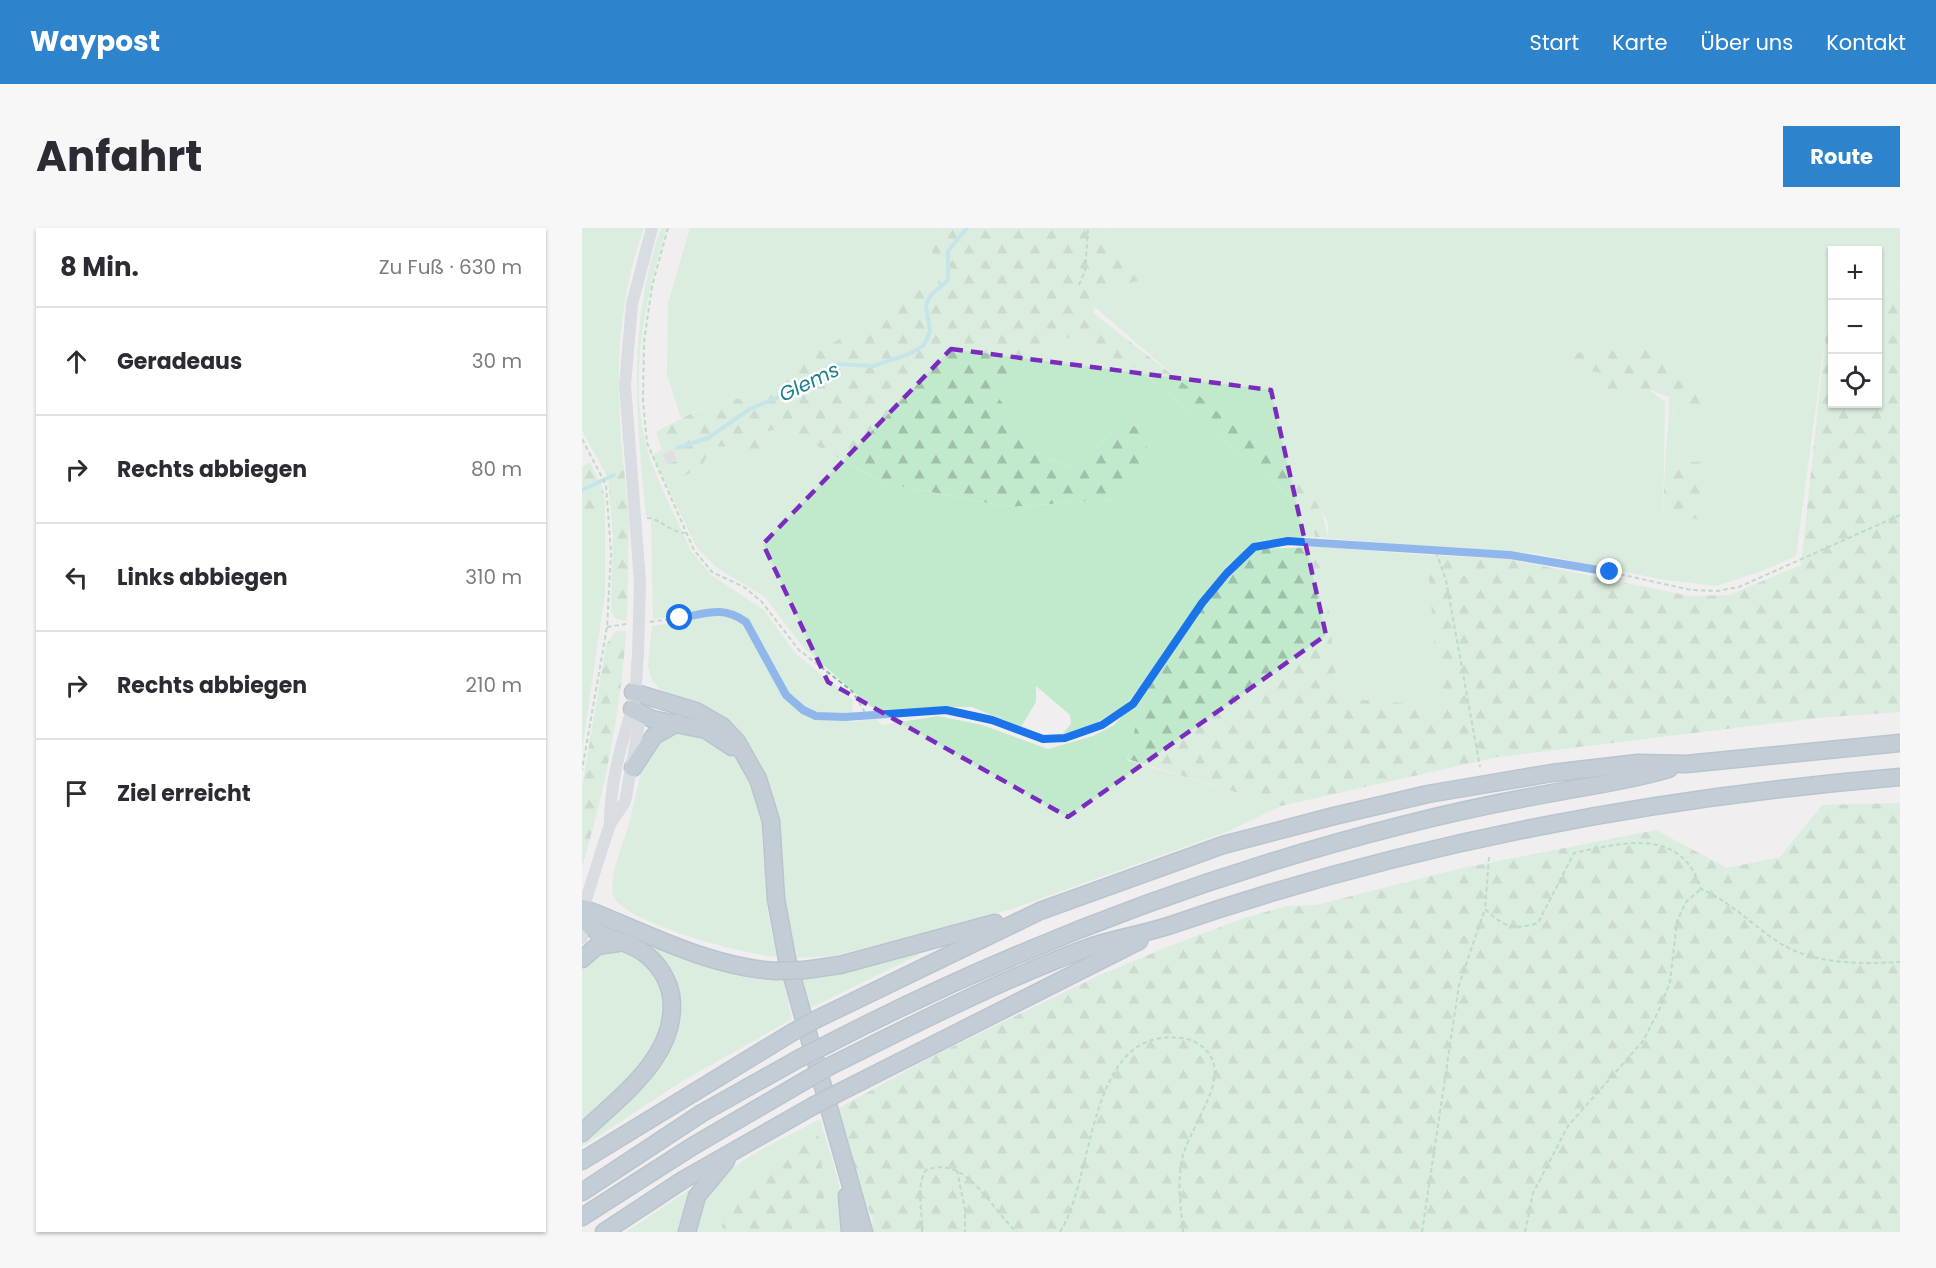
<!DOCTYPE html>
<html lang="de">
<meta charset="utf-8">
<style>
:root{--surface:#fff;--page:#f7f7f7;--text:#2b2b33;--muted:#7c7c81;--line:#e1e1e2;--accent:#2d83cc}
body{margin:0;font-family:Poppins,sans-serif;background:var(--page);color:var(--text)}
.controls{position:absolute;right:18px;top:18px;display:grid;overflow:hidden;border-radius:0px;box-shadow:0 2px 4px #0004}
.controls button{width:54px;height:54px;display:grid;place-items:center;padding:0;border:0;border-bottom:2px solid var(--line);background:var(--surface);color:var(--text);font:30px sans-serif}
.stop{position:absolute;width:18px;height:18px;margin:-14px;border:4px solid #1a73e8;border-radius:50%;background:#fff}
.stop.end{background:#1a73e8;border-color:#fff;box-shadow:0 2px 6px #0008}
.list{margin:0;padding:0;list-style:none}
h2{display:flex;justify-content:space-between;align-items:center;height:78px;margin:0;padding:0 24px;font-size:26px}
h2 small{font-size:20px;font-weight:400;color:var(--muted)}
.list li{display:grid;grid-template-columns:39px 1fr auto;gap:18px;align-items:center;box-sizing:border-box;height:108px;padding:0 24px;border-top:2px solid var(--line)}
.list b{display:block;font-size:22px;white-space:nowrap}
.list em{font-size:20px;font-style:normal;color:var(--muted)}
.icon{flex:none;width:33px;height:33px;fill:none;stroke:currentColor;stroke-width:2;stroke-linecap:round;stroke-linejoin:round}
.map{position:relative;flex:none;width:1318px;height:1004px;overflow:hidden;border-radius:0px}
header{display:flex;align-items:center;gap:36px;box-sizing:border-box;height:84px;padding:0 30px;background:var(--accent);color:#fff}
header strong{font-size:28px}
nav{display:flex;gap:33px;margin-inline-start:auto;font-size:21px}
.intro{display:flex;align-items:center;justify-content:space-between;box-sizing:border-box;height:144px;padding:0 36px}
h1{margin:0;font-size:42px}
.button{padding:15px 27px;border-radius:0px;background:var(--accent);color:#fff;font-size:21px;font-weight:700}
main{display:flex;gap:36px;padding:0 36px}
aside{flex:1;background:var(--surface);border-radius:0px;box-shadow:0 2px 4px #0004}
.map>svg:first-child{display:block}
</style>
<header>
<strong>Waypost</strong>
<nav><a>Start</a><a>Karte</a><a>Über uns</a><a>Kontakt</a></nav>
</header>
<div class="intro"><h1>Anfahrt</h1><a class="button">Route</a></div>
<main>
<aside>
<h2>8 Min.<small>Zu Fuß · 630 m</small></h2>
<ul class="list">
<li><svg class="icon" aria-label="ahead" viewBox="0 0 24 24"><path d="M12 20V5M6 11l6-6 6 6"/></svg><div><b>Geradeaus</b></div><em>30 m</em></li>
<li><svg class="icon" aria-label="right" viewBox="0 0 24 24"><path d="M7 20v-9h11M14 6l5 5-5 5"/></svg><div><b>Rechts abbiegen</b></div><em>80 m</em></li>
<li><svg class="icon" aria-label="left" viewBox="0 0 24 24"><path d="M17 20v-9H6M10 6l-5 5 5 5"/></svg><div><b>Links abbiegen</b></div><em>310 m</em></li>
<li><svg class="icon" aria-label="right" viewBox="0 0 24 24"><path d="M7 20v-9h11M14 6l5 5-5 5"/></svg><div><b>Rechts abbiegen</b></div><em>210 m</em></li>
<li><svg class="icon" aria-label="arrive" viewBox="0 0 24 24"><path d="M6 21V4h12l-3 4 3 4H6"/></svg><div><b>Ziel erreicht</b></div></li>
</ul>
</aside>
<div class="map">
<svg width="1318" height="1004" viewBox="0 0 1318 1004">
<defs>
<pattern id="forest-firs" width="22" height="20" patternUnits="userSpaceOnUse" patternTransform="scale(1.5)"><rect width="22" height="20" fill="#c1eacd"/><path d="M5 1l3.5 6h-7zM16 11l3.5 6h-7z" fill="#9fc0a9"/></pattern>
</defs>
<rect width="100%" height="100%" fill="#f1eeef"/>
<!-- green -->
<g fill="#c1eacd" fill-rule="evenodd">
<path d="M0,0H62C33,79 33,159 42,241L26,250L0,202Z"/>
<path d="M79,0H85C64,66 47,144 63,213C71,247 95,291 109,323L129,347L182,382L214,426L271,472L269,494L294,491L300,497L356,488L400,497L466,521L511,508L532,497L563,463L545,532L699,578L647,603L430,681L252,728L214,730C191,657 212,585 167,519C159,508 151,496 140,488C120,474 98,471 77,461L70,452L66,438L70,398L98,394L99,387L71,391L69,289L64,288C54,187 45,99 79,0Z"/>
<path d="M108,0H359L346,18L364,43L355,56L323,65L294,107L200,146L180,172L139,170L99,190L85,147L86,75Z"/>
<path d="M522,0H1318V55L1296,68V22H1250V92L1245,95L1214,328L1180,343L1134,358L1078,351L951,325L855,320L746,310V294L729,266L513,79L519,62L556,53L546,23L530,12ZM1064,122L1086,138L1124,180L1087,184L1083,237L1120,233L1081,290L1083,174L1066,161L1026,168L1017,144Z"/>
<path d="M484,109L557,141L728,285L733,309H704L674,314L645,338L545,476L506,500L480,506L489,496L488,487L454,458V474L439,499L390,479H356L304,483L289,479L221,419L183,369L134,339L115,320L70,227L79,222L94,252L119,240L130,218L161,220L168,239L181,204L203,200L302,255L428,279L532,271L533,202L491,239L462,230L411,164L451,139Z"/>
<path d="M23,276V365L0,522V291Z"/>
<path d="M740,319L845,327L859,478L756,471Z"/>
<path d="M90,503C153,505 172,549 183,604H180L186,686L195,729C167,727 37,695 31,666C27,644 42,616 47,595C53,574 57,553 61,532L63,525Z"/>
<path d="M72,716L148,744L201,752L210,791L99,854L0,919V912L93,802L70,724Z"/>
<path d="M41,720C89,743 94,789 65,831C52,851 18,879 0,897V736L11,726Z"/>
<path d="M337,725V727L228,780L220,751Z"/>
<path d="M238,891L256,951L264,1004L140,998L141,1004H112C114,996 114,984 118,976C137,936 203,911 238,891Z"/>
<path d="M113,958L100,1004H44Z"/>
</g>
<!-- forest -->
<g fill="url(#forest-firs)">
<path d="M359,0H522L530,12L546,23L558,43L556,53L520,62L511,85L615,166L729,266L740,284L746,310L733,309L728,285L557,141L484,109L451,139L412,164L462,230L491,239L533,202L552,198L565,209L564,229L533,271L428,279L302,255L203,200L181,204L176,238L168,239L160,220L130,218L119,240L94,252L82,229L74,204L139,170L180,172L200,146L269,104L294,107L323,65L355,56L363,43L346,18Z"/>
<path d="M1318,55V484L1235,490L916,529L699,578L545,531L563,463L621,378L673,321L740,319L756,470L858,478L845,327L926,331L1108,368L1147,367L1219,337L1245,95L1250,92V176H1296V68Z"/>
<path d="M1064,122L1120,157L1124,180L1087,184V169L1066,161L1026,168L1017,144L986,141L988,125Z"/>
<path d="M1120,233L1121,291L1081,290L1083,237Z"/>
<path d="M8,234L21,261L23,276L0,291V239Z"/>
<path d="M42,241L47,294L45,393L34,391L29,383L31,308L26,250Z"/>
<path d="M34,403H44C39,482 23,562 0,639V560L24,417Z"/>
<path d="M1318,575V1004H288L291,991L281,969L257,881L259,879L355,826L518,747L588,718L665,689L705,678L734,677L876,641L1074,602L1145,640L1198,629L1240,577Z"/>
<path d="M229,903L238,910L244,1004H141L140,998L155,962L192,926Z"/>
</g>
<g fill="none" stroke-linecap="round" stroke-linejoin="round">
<!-- stream -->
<g stroke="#93dae2" stroke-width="4">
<path d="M95,220L126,210L168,181L204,166L214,157L226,155L255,136L291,138L327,126L341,118L345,111L348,103L344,77L348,68L366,52V23L385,0"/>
<path d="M0,262L32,247"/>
</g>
</g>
<!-- building -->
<path fill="#c9ccd0" stroke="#d3d5d9" stroke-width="1.5" d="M91,222L95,232L85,235L81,226Z"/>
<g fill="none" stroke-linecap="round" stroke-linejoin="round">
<!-- motorway casing -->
<g stroke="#7791a3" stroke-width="19">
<g id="motorway">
<path d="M51,464L114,483L140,498L155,514L176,551L189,593L194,671L205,731L282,1004"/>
<path d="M50,481L70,491L124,502L150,519"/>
<path d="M51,540L72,508L95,495"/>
<path d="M1,680C63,704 126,739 194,743"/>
<path d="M0,689C18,714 40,709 62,725C76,735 86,751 89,767C98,827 38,868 0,905"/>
<path d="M0,731L15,718L36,715"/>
<path d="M223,742L258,737L413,695"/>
<path d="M235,791L458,683L641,617L752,588L846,566L970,545L1056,535L1104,536L1318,515"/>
<path d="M242,818C427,722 619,648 821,597C872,584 924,573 976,564C1013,557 1050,552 1087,541"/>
<path d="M248,838C333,796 418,752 508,719C534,710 562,706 589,697C828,615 1067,570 1318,549"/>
<path d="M256,865L557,713"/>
<path d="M0,933L211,804"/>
<path d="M0,964L120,885L218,830"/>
<path d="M265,968L268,1004"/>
<path d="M0,989L111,918L224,852"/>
<path d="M22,1004L101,952L231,878"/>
<path d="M105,1004L115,968L144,933"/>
</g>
</g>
<!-- path -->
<g stroke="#7dc49a" stroke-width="2" stroke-dasharray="4.5 3" stroke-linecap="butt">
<path d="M86,0L70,58L62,114L61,173L65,215L112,322L130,344L162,359L179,373L217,422L270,463L284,486"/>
<path d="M497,57L503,43L506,0"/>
<path d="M0,211L24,257L29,325L25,399L0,542"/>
<path d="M65,290C78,290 89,305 104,305"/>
<path d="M854,324L864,352L898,539"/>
<path d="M68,394L141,383L164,394L204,467L221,482L234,488L263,489L364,482L410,492L461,511L483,510L520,497L551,476L620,375L672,319L707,313L854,324L928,327L1028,344L1109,362L1135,363L1157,359L1318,287"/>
<path d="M25,399L44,396"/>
<path d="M907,629L903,681C921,698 930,703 956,695L992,625C1042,614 1100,599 1119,661C1149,674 1169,696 1196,714C1232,737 1277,736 1318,734"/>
<path d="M375,942L383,982V1004"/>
<path d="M340,1004C341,984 333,959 344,942C385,926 409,982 435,1004"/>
<path d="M478,1004C514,948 504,798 599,810C613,811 629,822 632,837C638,863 606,904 600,931C595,955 599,980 601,1004"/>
<path d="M840,1004L877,757L903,681"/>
<path d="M943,1004L951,965L986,898L1061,813L1078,780L1088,754L1095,693L1104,674L1119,661"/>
</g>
<!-- secondary -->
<g stroke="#bcc6ce" stroke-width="12">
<path d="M58,354L43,157L50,76L70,0"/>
<path d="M28,596C28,557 38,519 50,482C55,466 54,444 56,427"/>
<path d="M0,684L28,596L43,574L57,496L50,481"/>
<path d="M0,693V710"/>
</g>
<!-- motorway -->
<use href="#motorway" stroke="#8ba5b8" stroke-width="16"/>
<!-- motorway-bridge casing -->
<g stroke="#7791a3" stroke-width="19" stroke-linecap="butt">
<g id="motorway-bridge">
<path d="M194,743L223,742"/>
<path d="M211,804L235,791"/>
<path d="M218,830L242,818"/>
<path d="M224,852L248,838"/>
<path d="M231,878L256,865"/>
</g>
</g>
<!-- secondary-bridge -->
<path stroke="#bcc6ce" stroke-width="12" d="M56,427L58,354"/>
<!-- motorway-bridge -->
<use href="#motorway-bridge" stroke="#8ba5b8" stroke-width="16"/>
</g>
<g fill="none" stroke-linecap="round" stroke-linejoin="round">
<!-- route -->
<path stroke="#1a73e8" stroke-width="8" d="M98,390C124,386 140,377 164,394L204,467L221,482L234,488L263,489L364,482L410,492L461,511L483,510L520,497L551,476L620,375L645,345L672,319L706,313L928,327L1028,344"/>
</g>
<!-- marked area -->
<path d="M0 0H1318V1004H0ZM369,121L689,162L744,407L486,589L246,454L181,316Z" fill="#f1eeef" fill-opacity=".55" fill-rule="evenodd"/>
<path fill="none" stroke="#7b2cbf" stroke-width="4.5" stroke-dasharray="12 8" stroke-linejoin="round" d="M369,121L689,162L744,407L486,589L246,454L181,316Z"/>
<g text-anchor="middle" stroke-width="5" stroke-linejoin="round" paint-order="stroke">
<!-- water labels -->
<g font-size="20" font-style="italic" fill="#1b808b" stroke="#fff">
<text transform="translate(227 154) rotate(-26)" y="7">Glems</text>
</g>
</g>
</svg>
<div class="controls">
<button>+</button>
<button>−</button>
<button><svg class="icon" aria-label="locate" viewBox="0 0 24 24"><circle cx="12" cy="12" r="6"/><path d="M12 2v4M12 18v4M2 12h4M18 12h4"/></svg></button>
</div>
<div class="stop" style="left:98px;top:390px"></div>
<div class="stop end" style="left:1028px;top:344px"></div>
</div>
</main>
